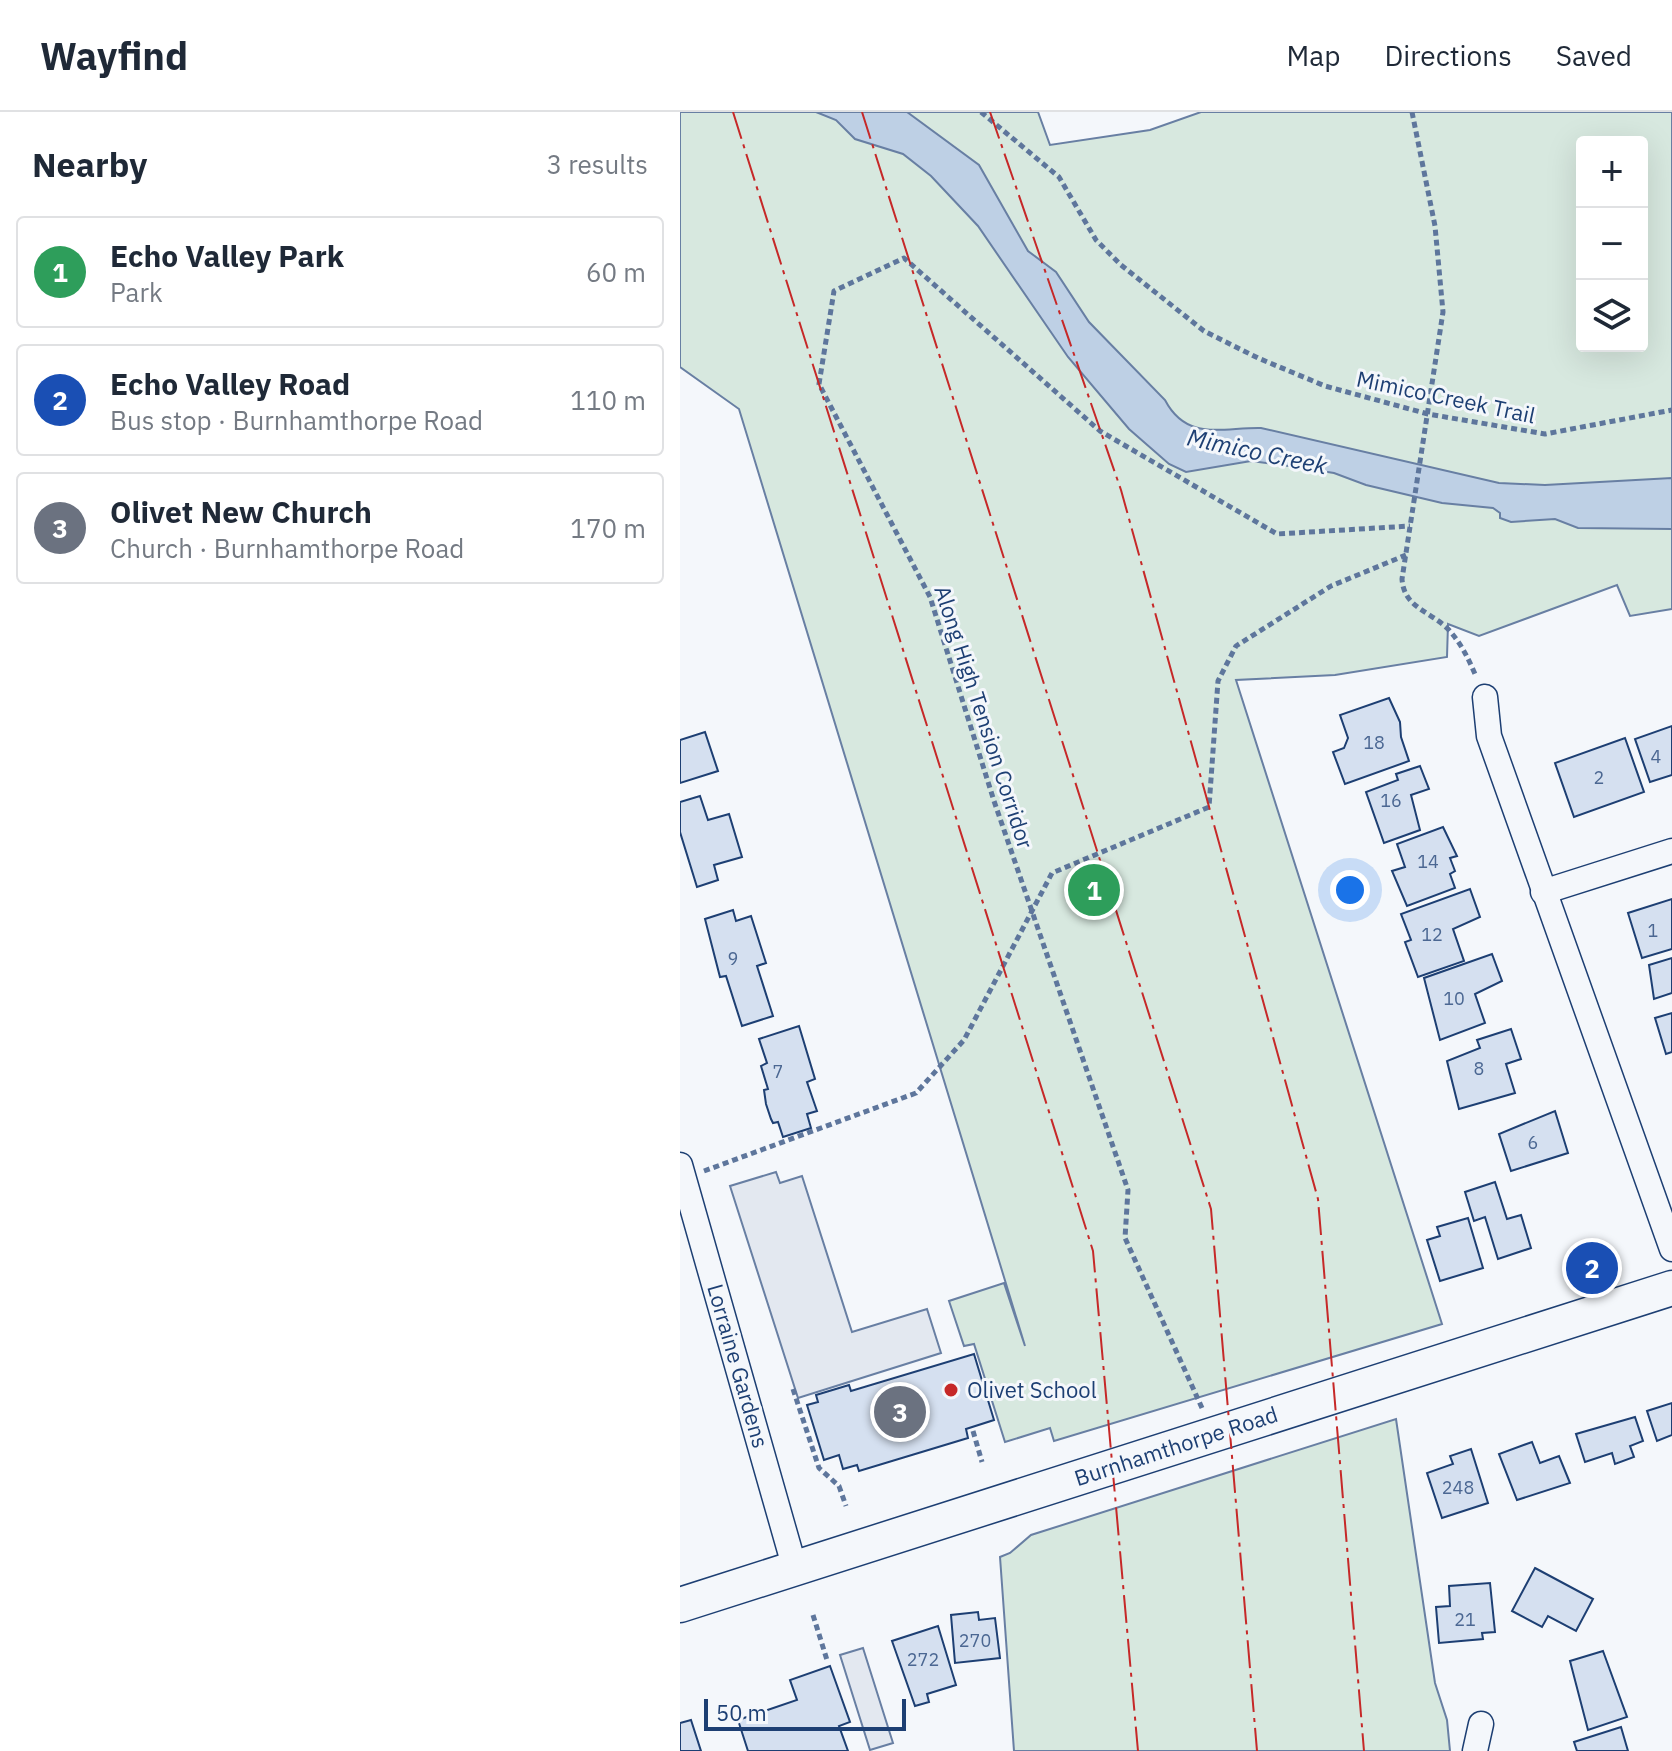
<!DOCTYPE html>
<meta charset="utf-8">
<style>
:root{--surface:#fff;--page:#f2f2f3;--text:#1f2937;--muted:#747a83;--line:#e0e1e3;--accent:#0b8043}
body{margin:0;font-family:"IBM Plex Sans",sans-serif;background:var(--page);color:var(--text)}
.controls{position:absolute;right:24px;top:24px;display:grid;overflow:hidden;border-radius:8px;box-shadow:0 8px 32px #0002}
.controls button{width:72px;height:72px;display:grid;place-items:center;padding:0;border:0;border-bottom:2px solid var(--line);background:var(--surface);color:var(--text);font:40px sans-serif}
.scale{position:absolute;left:24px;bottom:20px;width:202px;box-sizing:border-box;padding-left:8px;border:4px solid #1d3f73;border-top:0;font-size:22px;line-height:28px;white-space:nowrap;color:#1d3f73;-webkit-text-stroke:6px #f4f7fb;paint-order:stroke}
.you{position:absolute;left:670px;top:778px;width:28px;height:28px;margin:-20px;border:6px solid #fff;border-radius:50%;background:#1a73e8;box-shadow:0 0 0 12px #1a73e833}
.badge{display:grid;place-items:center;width:52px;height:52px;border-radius:50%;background:var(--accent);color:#fff;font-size:26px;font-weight:700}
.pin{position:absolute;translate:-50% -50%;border:4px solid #fff;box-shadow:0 2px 8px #0006}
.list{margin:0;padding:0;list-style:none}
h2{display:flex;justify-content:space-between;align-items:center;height:104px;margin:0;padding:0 32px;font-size:34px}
h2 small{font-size:26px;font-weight:400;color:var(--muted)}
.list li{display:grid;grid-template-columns:52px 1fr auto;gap:24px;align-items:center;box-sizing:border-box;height:112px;margin:0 16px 16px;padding:0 16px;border:2px solid var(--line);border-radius:8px}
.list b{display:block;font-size:30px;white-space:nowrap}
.list p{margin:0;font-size:26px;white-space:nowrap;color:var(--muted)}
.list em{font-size:26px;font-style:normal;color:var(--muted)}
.icon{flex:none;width:44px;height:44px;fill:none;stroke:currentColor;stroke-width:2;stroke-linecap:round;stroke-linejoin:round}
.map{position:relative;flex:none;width:992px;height:1639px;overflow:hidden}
header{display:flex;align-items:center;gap:48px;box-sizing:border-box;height:112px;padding:0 40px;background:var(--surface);border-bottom:2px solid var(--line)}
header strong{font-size:38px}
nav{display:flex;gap:44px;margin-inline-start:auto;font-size:28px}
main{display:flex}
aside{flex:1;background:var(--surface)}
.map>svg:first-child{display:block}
</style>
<header>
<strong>Wayfind</strong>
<nav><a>Map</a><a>Directions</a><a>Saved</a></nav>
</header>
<main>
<aside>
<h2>Nearby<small>3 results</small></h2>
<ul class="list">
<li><span class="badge" style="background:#2e9e5b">1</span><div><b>Echo Valley Park</b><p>Park</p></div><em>60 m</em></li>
<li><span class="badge" style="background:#1a4fb4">2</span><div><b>Echo Valley Road</b><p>Bus stop · Burnhamthorpe Road</p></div><em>110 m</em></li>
<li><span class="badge" style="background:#6b7280">3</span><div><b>Olivet New Church</b><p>Church · Burnhamthorpe Road</p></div><em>170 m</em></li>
</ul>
</aside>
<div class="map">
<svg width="992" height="1639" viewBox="0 0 992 1639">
<rect width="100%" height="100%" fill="#f4f7fb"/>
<!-- green -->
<g fill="#d7e8df" stroke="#687fa3" stroke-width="2" fill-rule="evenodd">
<path d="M0,0H358L370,33L470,18L521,0H992V497L950,504L937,473L799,524L768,512L767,545L655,563L556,568L762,1212L374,1329L370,1316L325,1330L294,1232L284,1234L269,1189L324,1171L345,1234L59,297L0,255ZM902,30H962V234H902Z"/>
<path d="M716,1307L755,1571L767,1608L770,1639H334L320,1445L330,1441L351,1423Z"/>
</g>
<!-- parking -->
<g fill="#e3e8f0" stroke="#687fa3" stroke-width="2">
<path d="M96,1060L100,1071L122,1064L172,1220L247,1197L261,1241L118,1286L50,1074Z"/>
<path d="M183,1536L213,1631L190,1638L160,1543Z"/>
</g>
<!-- water -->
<path fill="#bed0e5" stroke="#687fa3" stroke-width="2" d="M136,0H227L299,53L348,139L376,160L409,210L485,288C507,330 543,315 581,316L819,371L865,373L992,366V417L898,416L875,407L831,410L820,406V401L813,396L762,391L686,373L654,361L609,354L571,349L506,360L489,352L449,317L388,245L298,114L251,64L223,42L175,27L156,8Z"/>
<!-- building -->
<g fill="#d5e0f0" stroke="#1d3f73" stroke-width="2">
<path d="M709,586L720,610L721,625L729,649L665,672L653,640L664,636L668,626L660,603Z"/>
<path d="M992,614V663L970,670L955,627Z"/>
<path d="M25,620L38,659L0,671V628Z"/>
<path d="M945,626L964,680L894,705L875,651Z"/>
<path d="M740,654L749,677L731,683L740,718L704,731L686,680L718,668L716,662Z"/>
<path d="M20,684L28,708L49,702L62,745L34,753L38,768L17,775L0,720V690Z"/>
<path d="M763,715L777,744L770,746L775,759L770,762L775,776L727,794L712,759L725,755L717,732Z"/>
<path d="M790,777L800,805L773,817L784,849L738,865L725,830L731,828L721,802Z"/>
<path d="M992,787V837L962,846L948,801Z"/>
<path d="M53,798L56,809L71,804L86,851L77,854L93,904L62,914L46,864L40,865L25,807Z"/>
<path d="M812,842L822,869L795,882L805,911L760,928L744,866Z"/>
<path d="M992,846V881L974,887L969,853Z"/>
<path d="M992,901V940L986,942L975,906Z"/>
<path d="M119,914L135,967L127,970L137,999L127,1002L131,1016L103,1025L98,1010L93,1011L91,1007L86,992L84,978L88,977L81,954L87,951L79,927Z"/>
<path d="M831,917L841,947L826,952L835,981L779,997L767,949L800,936L797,928Z"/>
<path d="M875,999L888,1041L831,1059L819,1022Z"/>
<path d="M815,1070L827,1107L841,1103L851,1136L818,1147L805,1105L794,1109L785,1080Z"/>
<path d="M788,1106L803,1156L760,1169L747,1128L760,1124L757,1115Z"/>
<path d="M294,1242L314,1308L286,1317L288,1326L179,1359L177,1353L163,1357L159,1343L144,1348L127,1293L138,1290L136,1283L169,1273L171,1279Z"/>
<path d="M992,1291V1323L977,1329L967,1299Z"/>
<path d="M955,1305L963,1329L950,1334L954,1345L935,1352L932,1341L905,1350L896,1322Z"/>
<path d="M852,1330L860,1351L879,1344L890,1371L837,1388L819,1342Z"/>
<path d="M791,1337L808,1391L762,1406L747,1361L773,1352L770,1344Z"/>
<path d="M855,1456L913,1487L896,1519L868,1504L862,1515L832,1499Z"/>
<path d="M810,1471L815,1520L802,1521L803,1527L759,1531L756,1495L770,1494L769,1474Z"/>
<path d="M298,1500L299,1508L315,1506L320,1546L275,1551L271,1503Z"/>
<path d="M258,1514L276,1573L247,1582L249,1590L235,1594L212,1529Z"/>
<path d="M923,1539L947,1605L908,1618L890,1549Z"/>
<path d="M150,1554L170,1610L159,1614L168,1639H68L58,1608L117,1588L110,1568Z"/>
<path d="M11,1608L21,1639H0V1611Z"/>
<path d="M941,1615L948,1639H897L894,1630Z"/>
</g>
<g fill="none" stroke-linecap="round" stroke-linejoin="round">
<!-- street casing -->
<g stroke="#1d3f73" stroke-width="27">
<g id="street">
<path d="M805,585L809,624L992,1137"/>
<path d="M863,780L992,739"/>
<path d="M0,1053L115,1457"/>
<path d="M795,1639L801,1612"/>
</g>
</g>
<!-- secondary casing -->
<g stroke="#1d3f73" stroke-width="37">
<path id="secondary" d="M0,1493L992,1176"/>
</g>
<!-- path -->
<g stroke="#5e769c" stroke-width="5" stroke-dasharray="6 4" stroke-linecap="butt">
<path d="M301,0L379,65L416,128L441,153L524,219L578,246L645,274L748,302L865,322L992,298"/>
<path d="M732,0L755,114L763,200L722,467C724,496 750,499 768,517C781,531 788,546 795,562"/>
<path d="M24,1059L236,981L284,928L372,761L529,695L538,569L556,534L651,474L726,443"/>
<path d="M113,1277L139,1356L159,1374L166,1394"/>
<path d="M522,1296L445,1126L448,1078L314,689L250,485L139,272L154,179L224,146L420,319L597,422L730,414"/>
<path d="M293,1319L302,1350"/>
<path d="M133,1503L147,1548"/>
</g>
<!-- street -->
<use href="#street" stroke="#f4f7fb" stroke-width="24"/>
<!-- secondary -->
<use href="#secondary" stroke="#f4f7fb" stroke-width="34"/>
<!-- power -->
<g stroke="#c62828" stroke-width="2" stroke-dasharray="28 6 4 6" stroke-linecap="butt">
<path d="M53,0L413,1139L458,1639"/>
<path d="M182,0L531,1097L577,1639"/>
<path d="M310,0L441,378L638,1087L684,1639"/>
</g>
</g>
<!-- markers -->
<circle fill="#c62828" stroke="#f4f7fb" stroke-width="3" cx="271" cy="1278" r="8"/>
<g text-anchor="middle" stroke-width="6" stroke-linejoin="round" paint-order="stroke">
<!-- number labels -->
<g font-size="18" fill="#4b6792">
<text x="694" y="637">18</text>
<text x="976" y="651">4</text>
<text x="919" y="672">2</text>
<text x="711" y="695">16</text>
<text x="748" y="756">14</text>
<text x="973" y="825">1</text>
<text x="752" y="829">12</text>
<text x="53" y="853">9</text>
<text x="774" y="893">10</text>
<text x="799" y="963">8</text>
<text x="98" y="966">7</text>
<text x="853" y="1037">6</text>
<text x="778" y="1382">248</text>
<text x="785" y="1514">21</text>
<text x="295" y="1535">270</text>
<text x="243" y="1554">272</text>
</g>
<!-- street labels -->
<g font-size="22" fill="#1d3f73" stroke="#f4f7fb">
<text transform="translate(766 285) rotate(12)" y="8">Mimico Creek Trail</text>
<text transform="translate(304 605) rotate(72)" y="8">Along High Tension Corridor</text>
<text transform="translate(58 1254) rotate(74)" y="8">Lorraine Gardens</text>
<text transform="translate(496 1334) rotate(-18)" y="8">Burnhamthorpe Road</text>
</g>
<!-- poi labels -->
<g font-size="22" fill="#1d3f73" stroke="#f4f7fb" text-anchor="start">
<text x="287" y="1286">Olivet School</text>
</g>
<!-- water labels -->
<g font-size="24" font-style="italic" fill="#1d3f73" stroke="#f4f7fb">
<text transform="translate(577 340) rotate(12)" y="8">Mimico Creek</text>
</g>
</g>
</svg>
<div class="controls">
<button>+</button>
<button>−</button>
<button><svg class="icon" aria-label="layers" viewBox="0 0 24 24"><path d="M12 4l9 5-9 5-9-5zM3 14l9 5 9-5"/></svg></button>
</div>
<div class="scale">50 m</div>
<div class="you"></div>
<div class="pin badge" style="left:414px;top:778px;background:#2e9e5b">1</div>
<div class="pin badge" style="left:912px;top:1156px;background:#1a4fb4">2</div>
<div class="pin badge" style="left:220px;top:1300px;background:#6b7280">3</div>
</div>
</main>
